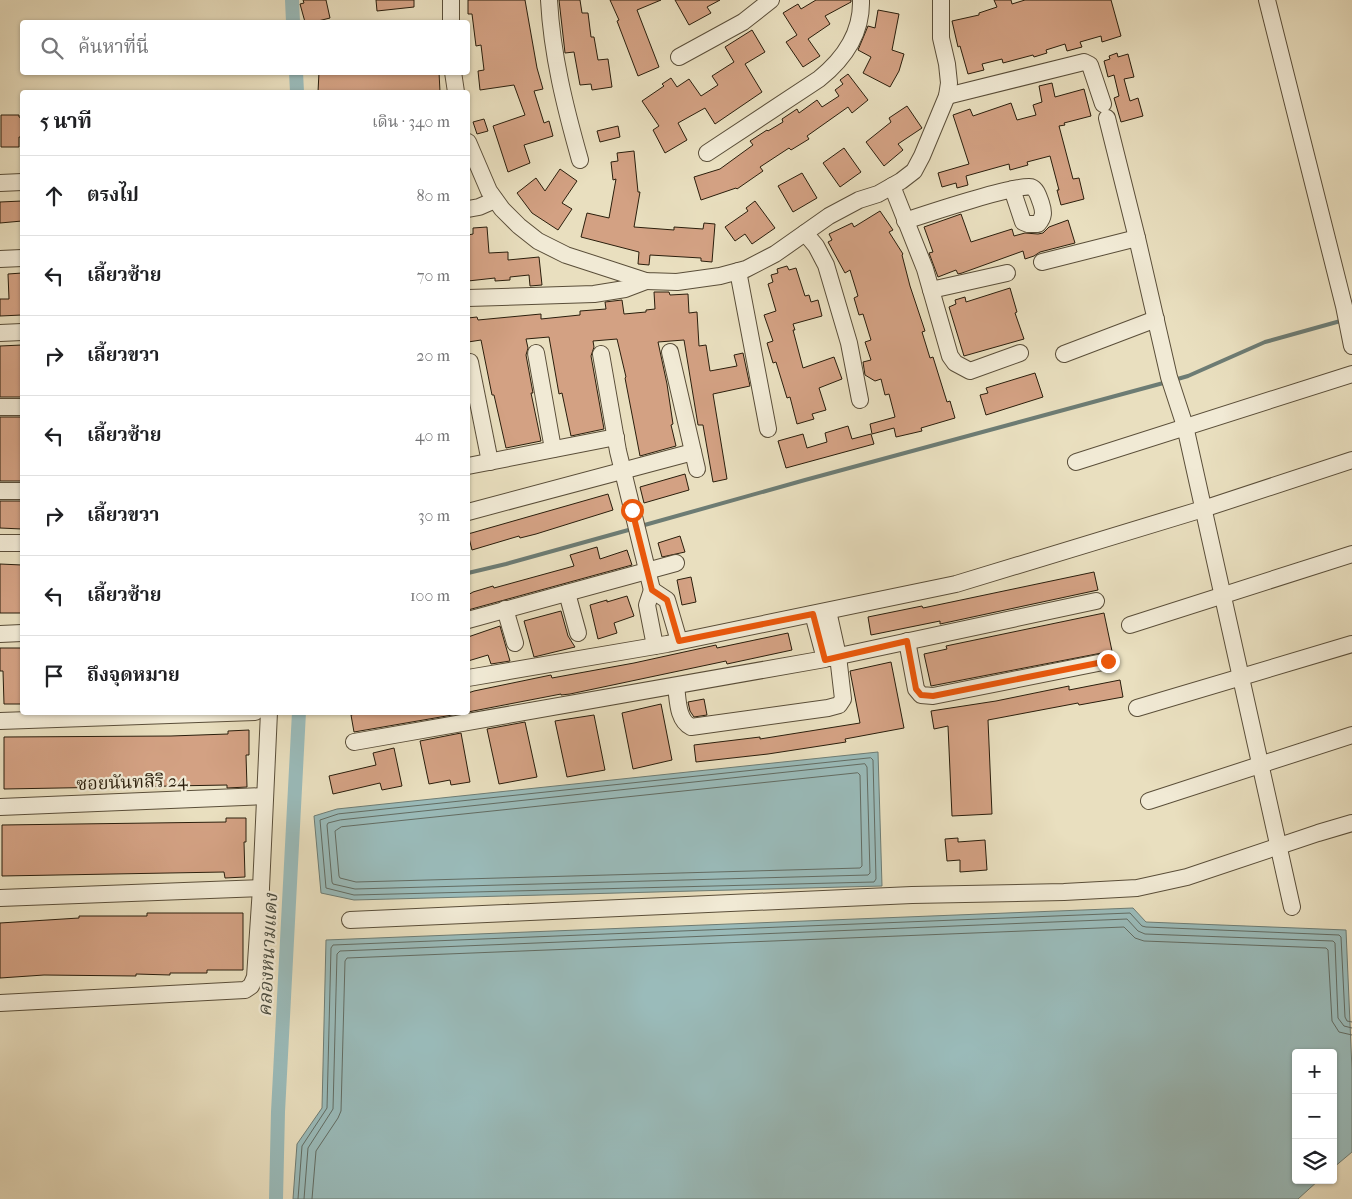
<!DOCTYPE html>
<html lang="th">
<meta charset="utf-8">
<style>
:root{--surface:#fff;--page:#f2f2f2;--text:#202124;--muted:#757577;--line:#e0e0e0}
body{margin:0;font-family:"IM FELL French Canon","Noto Serif Thai",serif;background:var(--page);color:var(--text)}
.controls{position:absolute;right:15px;bottom:15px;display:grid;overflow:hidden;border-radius:5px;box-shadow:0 1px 4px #0004}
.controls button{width:45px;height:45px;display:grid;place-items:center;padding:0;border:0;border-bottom:1px solid var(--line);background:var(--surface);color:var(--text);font:25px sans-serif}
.stop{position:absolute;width:15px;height:15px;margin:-11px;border:4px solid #ea580c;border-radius:50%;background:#fff}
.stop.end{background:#ea580c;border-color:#fff;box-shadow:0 1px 5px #0008}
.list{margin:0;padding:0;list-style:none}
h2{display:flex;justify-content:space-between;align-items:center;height:65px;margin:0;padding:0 20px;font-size:21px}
h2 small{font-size:16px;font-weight:400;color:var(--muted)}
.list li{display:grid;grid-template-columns:32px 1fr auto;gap:15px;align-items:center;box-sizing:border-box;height:80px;padding:0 20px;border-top:1px solid var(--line)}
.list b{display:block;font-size:19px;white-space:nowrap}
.list em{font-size:16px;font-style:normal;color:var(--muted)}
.icon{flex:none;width:28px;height:28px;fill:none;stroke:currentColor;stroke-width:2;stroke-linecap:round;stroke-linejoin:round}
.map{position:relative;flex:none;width:1352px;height:1199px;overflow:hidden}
.search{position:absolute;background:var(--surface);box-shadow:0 1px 4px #0004;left:20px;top:20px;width:450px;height:55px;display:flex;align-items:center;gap:12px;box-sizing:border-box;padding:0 18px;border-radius:5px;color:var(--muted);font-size:19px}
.panel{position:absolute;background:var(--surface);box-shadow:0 1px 4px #0004;left:20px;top:90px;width:450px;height:625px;border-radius:5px}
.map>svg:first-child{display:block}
</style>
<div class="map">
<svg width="1352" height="1199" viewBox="0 0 1352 1199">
<rect width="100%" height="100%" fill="#e9dfbf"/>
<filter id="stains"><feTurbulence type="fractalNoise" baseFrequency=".004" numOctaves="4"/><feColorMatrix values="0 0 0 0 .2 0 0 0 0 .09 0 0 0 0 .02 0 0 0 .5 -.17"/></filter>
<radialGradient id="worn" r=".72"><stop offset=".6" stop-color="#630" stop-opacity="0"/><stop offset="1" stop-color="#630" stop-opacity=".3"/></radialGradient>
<!-- water -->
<g fill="#9abbba" stroke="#6d7c74">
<path d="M878,752L882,886L354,900L321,893L314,816L337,809Z"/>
<path d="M1133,908L1146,922L1346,930L1352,1070V1152L1333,1168V1053H1296V1180H1319L1298,1199H293L297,1144L322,1108L326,940Z"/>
</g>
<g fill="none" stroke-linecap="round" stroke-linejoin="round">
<!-- shore -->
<g stroke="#626c63" stroke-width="1">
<path d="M871,758L873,760L876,879L874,882L354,895L326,888L320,820L338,814Z"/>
<path d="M865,764L867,767L870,873L868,875L355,889L333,884L332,882L327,825L328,823L340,820Z"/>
<path d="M858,773L860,775L862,866L860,868L356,882L340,878L339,876L335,831L341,827Z"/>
<path d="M298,1199L302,1146L327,1108L331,948L333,945L1130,913L1142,926L1146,927L1339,935L1341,937L1345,1017L1347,1021L1352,1022"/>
<path d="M304,1199L308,1148L333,1109L337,954L340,951L1127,919L1138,931L1145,934L1333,941L1335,943L1338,1018L1344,1026L1352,1028"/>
<path d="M312,1199L316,1151L338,1118L341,1111L345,961L347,958L1124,927L1135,938L1144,941L1326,948L1328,950L1332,1021L1339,1032L1352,1035"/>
</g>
<!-- stream -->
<g stroke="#6d7c74" stroke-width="4">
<path d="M1174,380L1188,376L1265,342L1344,320"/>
<path d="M641,526L805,480L1167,382"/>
<path d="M468,573L506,564L632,529"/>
</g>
<!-- canal -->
<g stroke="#9abbba" stroke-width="14">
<path d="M292,0L293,22"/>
<path d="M296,72L297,92"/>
<path d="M276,1199L278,1112L299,712"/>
</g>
</g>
<!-- building -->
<g fill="#d3a183" stroke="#2a1e0c">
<path d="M303,0H326L330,18L314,22H305L300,4L304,3Z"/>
<path d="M376,0H414V7L377,11Z"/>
<path d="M468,0H525L537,68L543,89L534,91L544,123L549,121L553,136L524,145L530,163L508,172L493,126L525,115L514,85L480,90L478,71L484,70L481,45L476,46L472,14H468Z"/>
<path d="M559,0H580L582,13H588L591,37H594L598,60L608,59L612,87L592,90L591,84L580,85L574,52L565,53Z"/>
<path d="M610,0H661L637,10L659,67L638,76L617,21L619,20Z"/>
<path d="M675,0H720L707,7L711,13L689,25Z"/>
<path d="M816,0H851V2L825,16L830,24L808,39L820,56L803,67L786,42L797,35L783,13L798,4L801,9Z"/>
<path d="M994,0H1011L1012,4L1025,0H1111L1121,36L1102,42L1101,36L1080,42L1082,47L1067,51L1065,44L1046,50L1047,53L1034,57L1033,55L1003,63L1002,59L982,64L984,70L968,74L960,46L958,47L952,21L979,15V13L997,7Z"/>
<path d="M878,10L899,14L892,50L904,54L899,71L890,87L863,73L871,57L858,50L868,26L875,28Z"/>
<path d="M752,30L765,52L745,64L762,92L715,124L705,108L678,123L687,140L665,153L653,130L659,126L642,101L664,86L662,84L671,78L677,87L689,79L701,96L718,85L712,76L734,62L725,47Z"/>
<path d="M1117,53L1118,57L1128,54L1134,77L1124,79L1130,101L1138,98L1143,116L1121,122L1114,98L1119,96L1114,75L1108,77L1104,61L1110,59L1109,56Z"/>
<path d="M319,72H439L440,92H318Z"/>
<path d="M848,74L868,100L852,113L848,107L807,136L809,139L791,150L789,148L760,167L763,171L737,189L736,188L701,200L694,177L720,169L753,145L750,141L767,130L768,131L783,122L782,119L797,109L799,113L817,100L822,107L839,96L835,90L843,84L840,80Z"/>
<path d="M1052,83L1055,97L1084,89L1091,116L1064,123L1065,125L1059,126L1073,179L1079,178L1084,199L1061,205L1057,190H1059L1050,156L1027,162L1028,165L1010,170L1009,164L966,176L968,185L957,188L956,183L942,187L938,173L969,164L953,115L970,109L973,116L1011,103L1017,120L1036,115L1033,105L1042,102L1039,86Z"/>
<path d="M907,106L922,128L898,144L903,150L884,166L866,142L891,122L889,118Z"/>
<path d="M1,115H19V117L22,118V137H19V147H1Z"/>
<path d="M484,119L488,131L477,134L473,122Z"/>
<path d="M618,126L620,137L600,142L597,131Z"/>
<path d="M844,148L861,172L840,187L823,163Z"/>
<path d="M634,151L638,192H640L634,227L674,230V227L703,229L704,223L715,224L712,262L701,261V258L650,255L649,265L638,264L639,252L581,237L587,213L609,218L616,179L613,180L611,162L618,161L617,153Z"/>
<path d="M560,169L577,181L562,203L572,209L558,230L532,213L517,193L536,178L545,191Z"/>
<path d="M802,173L817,198L793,212L778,186Z"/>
<path d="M22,201V221L0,223V202Z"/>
<path d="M755,201L775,228L752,244L745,234L735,241L725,227L748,211L746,208Z"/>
<path d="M880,211L893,230L889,232L903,254L902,255L910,286L925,331L922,332L930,358L933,357L947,402L950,401L955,418L921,428L922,431L896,437L894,428L872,434L870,424L895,417L889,394L885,395L881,379L875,381L865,375L863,362L871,360L865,342L871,340L863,314L859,315L854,298L858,296L850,270L845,273L828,242L832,240L829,234L852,223L854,227Z"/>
<path d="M961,214L971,242L1012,229L1014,236L1025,233L1038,234L1043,233L1049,227L1068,220L1075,243L1040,252L1034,256L1025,259L1023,251L962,273L958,274L956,270L938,277L929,253L933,252L924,227Z"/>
<path d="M487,227L489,253L508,252V260L539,257L542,285L530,286L529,275L510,277V280L495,281V278L468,281V235L473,234V228Z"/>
<path d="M787,266L789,270L796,268L805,296L809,295L811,302L818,300L822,316L793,324L795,330H793L803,368L834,357L842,379L819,388L826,410L812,414L814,419L797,424L790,397L787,398L776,362L773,363L767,343L773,341L764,315L776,311L768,284L773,282L771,275L778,273L777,269Z"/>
<path d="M22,273V315L0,316V299H9L8,274Z"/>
<path d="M1010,288L1017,312L1015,313L1024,339L964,356L949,307L956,304L955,300L965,297L966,302Z"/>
<path d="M654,292H669L670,295L688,294L689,313L697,312L699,346L706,345L710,371L737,366L734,355L743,353L750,386L713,394L727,479L713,482L703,425H698L684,340L658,342L667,384L673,424L671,425L676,446L640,456L625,378L626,377L617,339L593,341L594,347L591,356L604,429L571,436L562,393L559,394L549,337L526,339L528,348L526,355L533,393H531L541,441L506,448L494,395H492L481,340L468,342V318L477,317L478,320L541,314V319L580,315V311L606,309L605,302L622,300L624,314L646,312V310L655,309Z"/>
<path d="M22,345V397H0V346Z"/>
<path d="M1035,373L1043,397L986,415L980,395L988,393L986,388Z"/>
<rect x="0" y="417" width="22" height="64"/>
<path d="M848,426L852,439L871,434L874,444L786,468L778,441L803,434L807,448L827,442L825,433Z"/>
<path d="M685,474L689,490L644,503L640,487Z"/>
<path d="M608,494L613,510L536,534L520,538L519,536L472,550L468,534Z"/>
<path d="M0,501H22V529L0,528Z"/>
<path d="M680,536L685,552L662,557L658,543Z"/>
<path d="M597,547L600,559L627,550L632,565L468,610V595L473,592L493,586L494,588L574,566L570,555Z"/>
<path d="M0,564L22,565V613H0Z"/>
<path d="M1094,572L1098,590L940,624V621L871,635L868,617L922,606L923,608Z"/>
<path d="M691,577L696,602L682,605L677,580Z"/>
<path d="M627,596L634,616L614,623L617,633L598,639L590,605L607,600V602Z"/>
<path d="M561,611L568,636L575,647L534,657L524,621Z"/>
<path d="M1104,613L1112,651L931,686L924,654L947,649L946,646Z"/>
<path d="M500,626L510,661L491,664L488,655L468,661V637Z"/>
<path d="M788,633L792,650L727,664L726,661L570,694L561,695V694L468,712V693L474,691L551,675L552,678L634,663L716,645L717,648Z"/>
<path d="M0,648H22V704H4L3,671H0Z"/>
<path d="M891,662L904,728L845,739L846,742L768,754L696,762L694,745L760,737V739L860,723L850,671Z"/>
<path d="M1120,680L1123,697L1079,705L1078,703L988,720L992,814L952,816L948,726L934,729L931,711L996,701L1069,686V690Z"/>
<path d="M704,699L707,715L694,717L690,711L688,702Z"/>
<path d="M661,704L672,760L633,769L622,713Z"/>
<path d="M364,712H457L458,714L354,732L351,715Z"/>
<path d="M594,715L605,770L567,777L555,721Z"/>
<path d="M525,722L537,777L499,784L487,729Z"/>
<path d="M249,730V755H246L247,787L227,788V785L4,789V737L171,736L228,734V731Z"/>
<path d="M461,733L470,782L451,785L450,780L429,784L420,741Z"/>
<path d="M394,748L402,786L382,790L380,783L333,794L329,776L376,765L373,753Z"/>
<path d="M226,818H246V842H244L245,877L225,878L224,872L2,876V825L226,822Z"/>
<path d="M958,838V842L985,840L987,870L960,872V860L947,861L945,839Z"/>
<path d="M147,913H243V970H207V973H170V975L136,974V976L44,975L0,978V923L79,918V916H147Z"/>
</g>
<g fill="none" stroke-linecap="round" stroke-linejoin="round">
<!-- minor casing -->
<g stroke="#5a4e39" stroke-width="18">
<g id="minor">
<path d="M451,0V22"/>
<path d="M549,0C552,55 565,107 580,160"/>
<path d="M1267,0L1344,306L1352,346"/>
<path d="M679,57L743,22L771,0"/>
<path d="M453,72L456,92"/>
<path d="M947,96L1084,62L1090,65L1103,104"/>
<path d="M1107,118L1137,238L1169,377L1185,426L1292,907"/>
<path d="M468,142L489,191L502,209L519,226L538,241L566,255L646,281L677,282L720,276L746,269L775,254L829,216L859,200L878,194L901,181L914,171L922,156L947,96L949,83L947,64L941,38V0"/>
<path d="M707,153L819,79C844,59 862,33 861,0"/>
<path d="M0,183L22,182"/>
<path d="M892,186L925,269L950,356L955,363L970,371L1020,353"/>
<path d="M468,209L479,207L495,200"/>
<path d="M905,221C923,215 1020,183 1031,187C1037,189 1039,198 1041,203C1044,212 1044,217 1038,224H1028L1023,222L1012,189"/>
<path d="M805,233L816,246L826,265L849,343L860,400"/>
<path d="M0,259L22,258"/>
<path d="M1042,262L1137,238"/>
<path d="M738,271L768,429"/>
<path d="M931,290L1007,273"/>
<path d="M468,298L594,294L625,289L646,281"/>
<path d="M0,333L22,332"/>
<path d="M670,352L697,469"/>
<path d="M536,353L553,449"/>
<path d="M601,354L618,451L652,590"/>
<path d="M1064,354L1156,319"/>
<path d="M470,362L490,462"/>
<path d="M0,407H22"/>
<path d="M1076,462L1352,374"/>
<path d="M468,466L616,437"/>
<path d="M0,491H22"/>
<path d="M468,512L693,452"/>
<path d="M0,543H22"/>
<path d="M567,593L578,633"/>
<path d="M505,609L515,643"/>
<path d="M468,620L676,563"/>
<path d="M1130,625L1352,554"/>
<path d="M0,634L22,633"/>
<path d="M907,641L916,689L921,695L933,696L1108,661"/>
<path d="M655,646L647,605L652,590L667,600L679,641"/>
<path d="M830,658L1096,601"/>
<path d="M468,678L667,644L956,584L1203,509L1352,460"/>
<path d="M676,686C678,699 677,720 691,727L828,708L839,705L843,699L838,656L828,611"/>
<path d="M1137,708L1352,644"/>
<path d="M0,721L255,712"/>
<path d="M354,742L825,659L813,614"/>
<path d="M1149,801L1352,735"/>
<path d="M0,807L265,796"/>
<path d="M0,898L261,888"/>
<path d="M350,920L912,895L1064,892L1137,888L1187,877L1318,833L1352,823"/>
<path d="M0,1003L245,990L251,986L255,977L261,888L269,712"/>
</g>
</g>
<!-- minor -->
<use href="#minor" stroke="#f1ead5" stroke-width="16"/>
</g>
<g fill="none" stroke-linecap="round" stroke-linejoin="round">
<!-- route -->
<path stroke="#ea580c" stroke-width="6" d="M632,510L652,590L667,600L679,641L813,614L825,660L907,641L916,689L921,695L933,696L1108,661"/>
</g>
<g text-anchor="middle" stroke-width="4.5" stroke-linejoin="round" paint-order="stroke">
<!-- street labels -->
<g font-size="18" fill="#2a1e0c" stroke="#f1ead5">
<text transform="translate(132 782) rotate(-2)" y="6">ซอยนันทสิริ 24</text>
</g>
<!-- water labels -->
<g font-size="19" font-style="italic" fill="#4c4d40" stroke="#f1ead5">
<text transform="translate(267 955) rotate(-87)" y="7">คลองหนามแดง</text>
</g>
</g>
<rect width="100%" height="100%" filter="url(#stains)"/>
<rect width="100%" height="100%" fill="url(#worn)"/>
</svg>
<div class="controls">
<button>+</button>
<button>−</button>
<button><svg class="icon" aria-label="layers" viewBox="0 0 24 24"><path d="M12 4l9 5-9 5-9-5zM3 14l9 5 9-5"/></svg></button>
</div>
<div class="stop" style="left:632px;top:510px"></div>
<div class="stop end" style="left:1108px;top:661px"></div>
<div class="search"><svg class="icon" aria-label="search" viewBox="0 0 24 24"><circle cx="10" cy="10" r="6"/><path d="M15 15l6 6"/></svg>ค้นหาที่นี่</div>
<section class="panel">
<h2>5 นาที<small>เดิน · 340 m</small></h2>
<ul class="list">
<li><svg class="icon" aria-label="ahead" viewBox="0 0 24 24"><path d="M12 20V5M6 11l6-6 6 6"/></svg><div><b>ตรงไป</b></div><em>80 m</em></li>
<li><svg class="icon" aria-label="left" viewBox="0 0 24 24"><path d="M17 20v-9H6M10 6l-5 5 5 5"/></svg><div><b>เลี้ยวซ้าย</b></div><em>70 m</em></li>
<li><svg class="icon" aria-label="right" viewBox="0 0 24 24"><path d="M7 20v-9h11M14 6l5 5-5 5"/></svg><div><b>เลี้ยวขวา</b></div><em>20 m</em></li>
<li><svg class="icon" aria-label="left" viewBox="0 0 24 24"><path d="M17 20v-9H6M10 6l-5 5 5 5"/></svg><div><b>เลี้ยวซ้าย</b></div><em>40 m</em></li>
<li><svg class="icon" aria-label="right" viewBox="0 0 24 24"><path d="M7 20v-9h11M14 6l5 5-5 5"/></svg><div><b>เลี้ยวขวา</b></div><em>30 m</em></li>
<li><svg class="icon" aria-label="left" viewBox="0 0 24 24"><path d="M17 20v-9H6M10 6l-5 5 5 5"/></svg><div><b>เลี้ยวซ้าย</b></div><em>100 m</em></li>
<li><svg class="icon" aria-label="arrive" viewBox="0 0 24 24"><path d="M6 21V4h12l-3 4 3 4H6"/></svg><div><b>ถึงจุดหมาย</b></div></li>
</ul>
</section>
</div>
